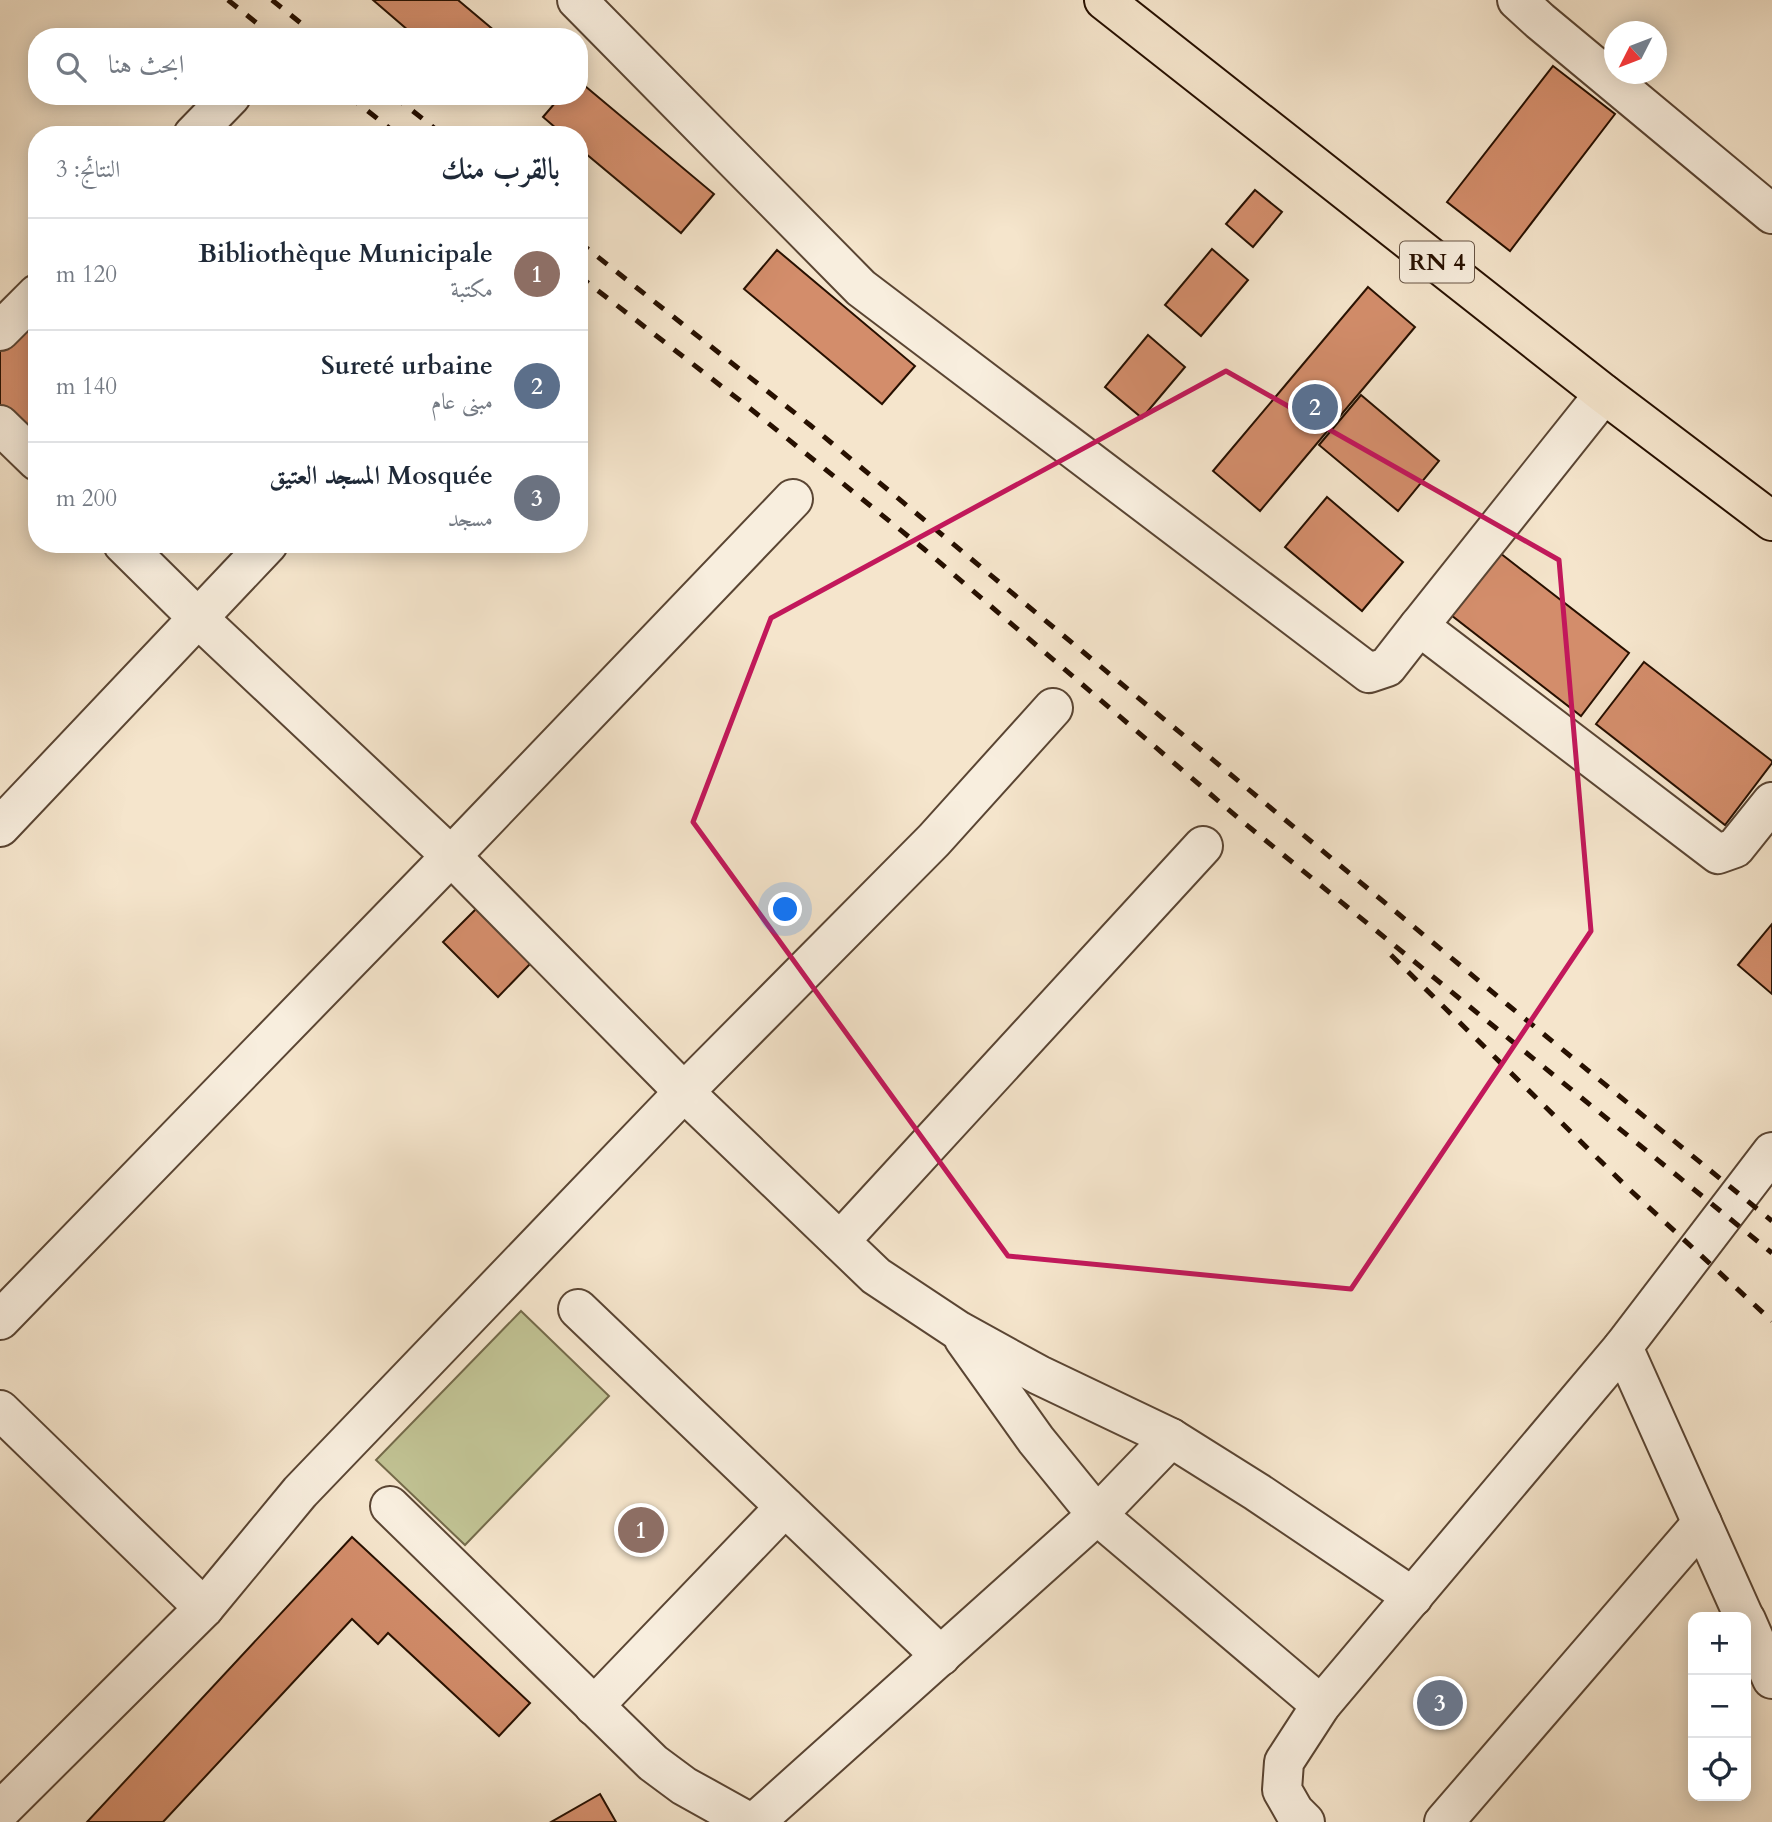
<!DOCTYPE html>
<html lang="ar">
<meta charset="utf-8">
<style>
:root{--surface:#fff;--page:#f6f6f7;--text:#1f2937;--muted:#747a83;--line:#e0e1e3;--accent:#2563eb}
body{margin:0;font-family:Cardo,Amiri,serif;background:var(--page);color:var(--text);direction:rtl}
.controls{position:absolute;right:21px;bottom:21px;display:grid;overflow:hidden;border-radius:14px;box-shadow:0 4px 18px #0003}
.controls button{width:63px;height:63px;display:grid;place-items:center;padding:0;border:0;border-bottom:2px solid var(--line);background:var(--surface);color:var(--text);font:35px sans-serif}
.compass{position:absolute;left:1604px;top:21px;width:63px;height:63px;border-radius:50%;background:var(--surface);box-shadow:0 4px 18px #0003;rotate:228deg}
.you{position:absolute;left:786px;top:910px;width:24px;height:24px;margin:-18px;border:5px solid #fff;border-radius:50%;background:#1a73e8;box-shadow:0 0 0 10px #1a73e833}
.badge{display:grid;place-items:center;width:46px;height:46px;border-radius:50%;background:var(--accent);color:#fff;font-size:23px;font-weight:700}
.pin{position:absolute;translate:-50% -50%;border:4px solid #fff;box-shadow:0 2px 7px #0006}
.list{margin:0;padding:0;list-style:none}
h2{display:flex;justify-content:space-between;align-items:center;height:91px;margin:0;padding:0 28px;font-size:30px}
h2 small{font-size:23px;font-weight:400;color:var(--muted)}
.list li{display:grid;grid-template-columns:46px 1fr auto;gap:21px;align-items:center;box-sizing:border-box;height:112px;padding:0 28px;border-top:2px solid var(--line)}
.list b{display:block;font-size:26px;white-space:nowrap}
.list p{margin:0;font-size:23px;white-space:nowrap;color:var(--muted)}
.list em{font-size:23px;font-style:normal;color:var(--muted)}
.icon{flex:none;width:38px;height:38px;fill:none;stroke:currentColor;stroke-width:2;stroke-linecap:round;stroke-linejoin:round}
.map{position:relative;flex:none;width:1772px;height:1822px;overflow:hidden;direction:ltr}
.search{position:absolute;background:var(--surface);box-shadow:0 4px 18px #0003;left:28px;top:28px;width:560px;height:77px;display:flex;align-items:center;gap:18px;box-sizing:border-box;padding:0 24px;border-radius:28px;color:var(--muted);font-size:26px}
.panel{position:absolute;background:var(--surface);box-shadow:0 4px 18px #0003;left:28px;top:126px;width:560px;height:427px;border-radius:28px;direction:rtl}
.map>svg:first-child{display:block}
</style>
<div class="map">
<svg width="1772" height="1822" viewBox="0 0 1772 1822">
<rect width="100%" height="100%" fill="#f5e5cc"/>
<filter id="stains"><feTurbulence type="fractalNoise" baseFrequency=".00286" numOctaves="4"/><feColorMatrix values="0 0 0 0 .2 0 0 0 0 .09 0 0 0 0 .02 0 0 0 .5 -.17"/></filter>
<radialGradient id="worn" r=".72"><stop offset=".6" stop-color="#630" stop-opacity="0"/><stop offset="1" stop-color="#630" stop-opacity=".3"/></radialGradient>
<!-- green -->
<path fill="#c1c394" stroke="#746a4a" stroke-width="2" d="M521,1311L609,1396L465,1545L376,1460Z"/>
<!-- building -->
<g fill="#d38d6b" stroke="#271000" stroke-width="2">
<path d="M373,0H458L502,37H416Z"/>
<path d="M1553,66L1615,114L1510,251L1447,202Z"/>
<path d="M579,81L714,194L681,233L579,148V135H564L543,117L561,96H579Z"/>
<path d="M1255,190L1282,212L1253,247L1226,224Z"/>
<path d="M1212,249L1248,280L1201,336L1165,305Z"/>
<path d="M777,250L915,366L882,404L744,289Z"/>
<path d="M1368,287L1415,327L1260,511L1213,471Z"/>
<path d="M37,309V461L0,425V331Z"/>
<path d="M1148,335L1185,367L1142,418L1105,387Z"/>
<path d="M1361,395L1439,461L1398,511L1319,445Z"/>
<path d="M1327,497L1403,562L1362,611L1285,547Z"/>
<path d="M1500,553L1629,653L1581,716L1451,615Z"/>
<path d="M1644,662L1772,761V763L1725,825L1596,724Z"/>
<path d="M476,909L531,963L498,997L443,942Z"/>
<path d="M1772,924V994L1738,965Z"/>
<path d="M352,1537L530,1703L499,1736L388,1633L378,1644L352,1619L163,1822H87Z"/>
<path d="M600,1794L616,1822H551Z"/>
</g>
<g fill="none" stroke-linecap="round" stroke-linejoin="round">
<!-- minor casing -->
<g stroke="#5a4533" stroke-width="42">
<g id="minor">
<path d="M577,0L861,288L1369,673L1387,667L1419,626L1718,854L1735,848L1772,802"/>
<path d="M1517,0L1540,21L1772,214"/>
<path d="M193,135L231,96"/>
<path d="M0,331L37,294"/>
<path d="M0,425L37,461"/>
<path d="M123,544L199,619L451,856L684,1092L876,1276L959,1331L1039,1375L1171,1438L1257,1492L1413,1597"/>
<path d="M1419,626L1604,394"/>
<path d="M0,827L268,544"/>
<path d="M840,1241L1203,846"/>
<path d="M578,1309L941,1656"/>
<path d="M0,1320L451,856L793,499"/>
<path d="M964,1339L1036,1440L1097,1515L1321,1705"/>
<path d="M0,1410L204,1608"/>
<path d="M390,1506L653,1763L684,1786L749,1822"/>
<path d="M594,1706L785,1507"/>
<path d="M0,1811L204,1608L300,1492L684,1092L934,840L1053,708"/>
<path d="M755,1822L1097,1515L1171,1438"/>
<path d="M1305,1822L1294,1811L1282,1790L1284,1762L1321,1705L1623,1347"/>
<path d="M1444,1822L1702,1523"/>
</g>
</g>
<!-- tertiary casing -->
<g stroke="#5a4533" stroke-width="42">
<g id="tertiary">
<path d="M1744,1617L1623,1347L1772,1152"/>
<path d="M1746,1620L1772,1679"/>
</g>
</g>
<!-- primary casing -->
<g stroke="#271000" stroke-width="42">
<path id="primary" d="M1104,0L1604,394L1772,521"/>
</g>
<!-- minor -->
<use href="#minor" stroke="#f8eede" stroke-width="38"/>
<!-- tertiary -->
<use href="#tertiary" stroke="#f8eede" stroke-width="38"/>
<!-- primary -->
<use href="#primary" stroke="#f5e5cc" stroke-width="38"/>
<!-- rail -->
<g stroke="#271000" stroke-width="5" stroke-dasharray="12 12" stroke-linecap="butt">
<path d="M228,0L274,37"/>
<path d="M272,0L318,37"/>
<path d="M349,96L398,135"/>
<path d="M394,96L443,135"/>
<path d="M579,242L810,425L1508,1005L1772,1221"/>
<path d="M579,276L747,406L924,549L1243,822L1772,1253"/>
<path d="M1391,955L1629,1189L1772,1321"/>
</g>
</g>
<!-- marked area -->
<path fill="none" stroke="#c2185b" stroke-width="5" stroke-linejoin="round" d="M1226,371L1559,560L1591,931L1351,1289L1008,1256L693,822L771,618Z"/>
<g text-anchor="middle" stroke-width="6" stroke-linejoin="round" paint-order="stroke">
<!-- shield labels -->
<rect fill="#f8eede" stroke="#665343" stroke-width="2" x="1400" y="241.5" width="74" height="41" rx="5"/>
<g font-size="24" font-weight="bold" fill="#271000">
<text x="1437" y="270">RN 4</text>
</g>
</g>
<rect width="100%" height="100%" filter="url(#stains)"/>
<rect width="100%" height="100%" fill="url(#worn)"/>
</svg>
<div class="controls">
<button>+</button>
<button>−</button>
<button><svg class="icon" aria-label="locate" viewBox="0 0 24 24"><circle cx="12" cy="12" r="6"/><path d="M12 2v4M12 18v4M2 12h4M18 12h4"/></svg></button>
</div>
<svg class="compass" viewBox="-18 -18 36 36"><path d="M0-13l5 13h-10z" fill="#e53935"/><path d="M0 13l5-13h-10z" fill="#747a83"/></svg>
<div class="you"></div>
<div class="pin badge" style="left:641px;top:1530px;background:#8d6e63">1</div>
<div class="pin badge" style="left:1315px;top:407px;background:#5c6f8a">2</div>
<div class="pin badge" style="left:1440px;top:1703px;background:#6b7280">3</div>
<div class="search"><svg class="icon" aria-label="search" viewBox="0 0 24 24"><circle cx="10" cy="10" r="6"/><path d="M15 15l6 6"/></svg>ابحث هنا</div>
<section class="panel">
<h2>بالقرب منك<small>النتائج: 3</small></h2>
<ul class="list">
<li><span class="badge" style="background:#8d6e63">1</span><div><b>Bibliothèque Municipale</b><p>مكتبة</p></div><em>120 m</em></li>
<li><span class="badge" style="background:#5c6f8a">2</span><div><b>Sureté urbaine</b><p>مبنى عام</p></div><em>140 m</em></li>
<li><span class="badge" style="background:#6b7280">3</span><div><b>Mosquée المسجد العتيق</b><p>مسجد</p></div><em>200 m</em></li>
</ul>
</section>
</div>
